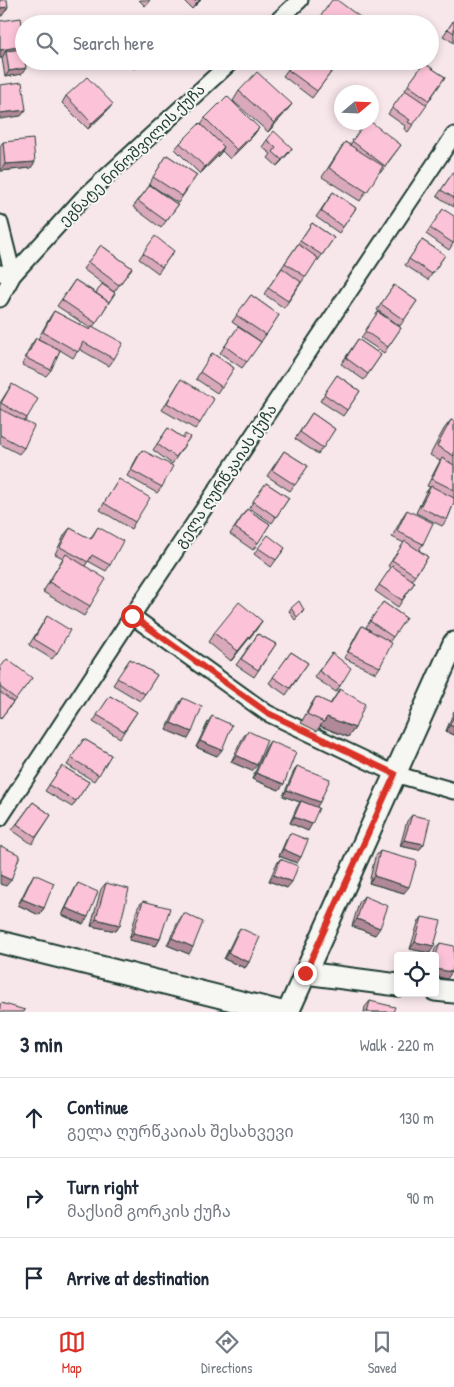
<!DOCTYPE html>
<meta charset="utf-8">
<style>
:root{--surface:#fff;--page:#f2f2f3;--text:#1f2937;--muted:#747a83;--line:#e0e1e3;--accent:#d93025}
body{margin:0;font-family:"Patrick Hand","Noto Sans Georgian",sans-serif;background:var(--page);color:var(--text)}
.controls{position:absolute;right:15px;bottom:15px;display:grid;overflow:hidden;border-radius:5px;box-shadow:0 2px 8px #0003}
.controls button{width:45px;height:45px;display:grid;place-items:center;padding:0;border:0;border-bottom:1px solid var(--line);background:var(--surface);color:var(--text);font:25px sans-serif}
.compass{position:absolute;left:334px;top:85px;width:45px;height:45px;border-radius:50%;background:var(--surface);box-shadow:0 2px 8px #0003;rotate:71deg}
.stop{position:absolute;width:15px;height:15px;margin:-11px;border:4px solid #d93025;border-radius:50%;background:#fff}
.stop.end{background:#d93025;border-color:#fff;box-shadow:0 1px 5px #0008}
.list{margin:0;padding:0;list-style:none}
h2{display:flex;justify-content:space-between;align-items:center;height:65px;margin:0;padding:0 20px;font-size:21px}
h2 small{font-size:16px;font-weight:400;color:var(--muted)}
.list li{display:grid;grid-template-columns:32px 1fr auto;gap:15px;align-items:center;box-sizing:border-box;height:80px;padding:0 20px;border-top:1px solid var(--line)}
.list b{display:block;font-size:19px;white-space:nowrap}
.list p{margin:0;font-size:16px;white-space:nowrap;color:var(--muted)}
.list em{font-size:16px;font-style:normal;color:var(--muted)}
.icon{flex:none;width:28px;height:28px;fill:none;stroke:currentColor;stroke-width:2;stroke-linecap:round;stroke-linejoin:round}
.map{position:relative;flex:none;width:454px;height:1012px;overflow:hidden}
.search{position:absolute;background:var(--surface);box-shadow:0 2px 8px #0003;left:15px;right:15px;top:15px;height:55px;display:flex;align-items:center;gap:12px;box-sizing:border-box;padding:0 18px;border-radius:28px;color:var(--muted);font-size:19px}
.sheet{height:305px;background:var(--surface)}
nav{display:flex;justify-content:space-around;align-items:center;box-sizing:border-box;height:70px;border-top:1px solid var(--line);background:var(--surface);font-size:14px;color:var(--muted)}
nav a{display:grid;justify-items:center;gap:2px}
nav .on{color:var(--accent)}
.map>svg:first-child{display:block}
</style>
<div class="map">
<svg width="454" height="1012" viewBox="0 0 454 1012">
<rect width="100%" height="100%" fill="#f8e7ea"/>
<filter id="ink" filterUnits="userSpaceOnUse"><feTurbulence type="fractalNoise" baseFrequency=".02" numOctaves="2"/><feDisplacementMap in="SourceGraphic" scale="10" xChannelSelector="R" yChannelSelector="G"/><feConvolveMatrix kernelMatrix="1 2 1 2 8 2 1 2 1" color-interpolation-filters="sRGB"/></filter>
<g filter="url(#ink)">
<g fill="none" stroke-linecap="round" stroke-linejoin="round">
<!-- street casing -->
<g stroke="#1f3d34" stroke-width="19">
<g id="street">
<path d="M274,24L300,0"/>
<path d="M0,223L13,275L0,273"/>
<path d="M0,299L13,275L83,198L232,61"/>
<path d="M132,616L267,713L395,774L454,791"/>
<path d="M0,818L132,616L454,135"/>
</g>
</g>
<!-- secondary casing -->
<g stroke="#1f3d34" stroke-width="25">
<g id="secondary">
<path d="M0,942L281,1012"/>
<path d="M305,973L398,985"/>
<path d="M435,990L454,992"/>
<path d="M288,1012L454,643"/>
</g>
</g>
<!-- street -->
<use href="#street" stroke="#f6f6f2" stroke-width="15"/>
<!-- secondary -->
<use href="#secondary" stroke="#f6f6f2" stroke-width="21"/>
</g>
<!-- wall -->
<g fill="#d9a8ba" stroke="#1f3d34">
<path d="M139,0H150L145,6Z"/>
<path d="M183,0H201L192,9Z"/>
<path d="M454,20V43L443,36Z"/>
<path d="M0,21L24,37L22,74L5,77L2,58H0Z"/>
<path d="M126,61H141L134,69Z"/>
<path d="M294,61L332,71L312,98L283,76Z"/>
<path d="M424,63L445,77L408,132L404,129L405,126L388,114Z"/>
<path d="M239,91L285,113L268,132L233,101Z"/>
<path d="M66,96L108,110L88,129L62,103Z"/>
<path d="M205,118L259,128L252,137L230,159L222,151L200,174L175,149L180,143L201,124Z"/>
<path d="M366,122L401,145L381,172L379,171L360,201L322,177L345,142L350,145Z"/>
<path d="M267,140L292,148L277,166L268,158L271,154L262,147Z"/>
<path d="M3,142L31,168L0,171V146Z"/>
<path d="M167,155L197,175L178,203L149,184Z"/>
<path d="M454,171V207L437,196Z"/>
<path d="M150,185L178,205L161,228L133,207Z"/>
<path d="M333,192L356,208L339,233L316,217Z"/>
<path d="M443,209L454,242L449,250L426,234Z"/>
<path d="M312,223L334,238L317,262L316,261L284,308L264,294Z"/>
<path d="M422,240L445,255L428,280L405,265Z"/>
<path d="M101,245L132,268L114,292L83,269Z"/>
<path d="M174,251L158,273L139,259L143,253Z"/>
<path d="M75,280L96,293H115L93,327L114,359L109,366L79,349L73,358L60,350L51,370L46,376L22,365L31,345L36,338L46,343L38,339L50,317L54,311L89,330L90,328L57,306Z"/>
<path d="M394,285L417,301L400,326L377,310Z"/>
<path d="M251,295L279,315L261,342L232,322Z"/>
<path d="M378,312L401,328L384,353L361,338Z"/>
<path d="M238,327L261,342L242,368L220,353Z"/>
<path d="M358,339L381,355L364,380L341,364Z"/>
<path d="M212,353L234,368L217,393L196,379Z"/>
<path d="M337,375L360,391L343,416L320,401Z"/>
<path d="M181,379L200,423L195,429L162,410Z"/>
<path d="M12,384L27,418L25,421L24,448L19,454L0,444V403Z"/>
<path d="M312,413L335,429L318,454L295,439Z"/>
<path d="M451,420L454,421V503L447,520L442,526L416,513L426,492L430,487L427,486L440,461L430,455L444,429Z"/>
<path d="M168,428L183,438L190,437L172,464L153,450Z"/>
<path d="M142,450L162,487L157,493L127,476L138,456Z"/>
<path d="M284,451L308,466L290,491L267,476Z"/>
<path d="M119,479L135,522L131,529L100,510Z"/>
<path d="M266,483L289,498L272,523L249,508Z"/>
<path d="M247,509L270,524L253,550L230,534Z"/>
<path d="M407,510L423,544L419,550L428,557L412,580L415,582L398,607L375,591L391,568L388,566L404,543L392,537L403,516Z"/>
<path d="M98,527L110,565L106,571L88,561L85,566L90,606L84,616L43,592L63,558L55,554L65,534L70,528L90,539Z"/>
<path d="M258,548H285L271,567L254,554Z"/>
<path d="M383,602L406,618L390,641L380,667L376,673L344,658L358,632L362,626L371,631L366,627Z"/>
<path d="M291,608L304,610L302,613L295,620L289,611Z"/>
<path d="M47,616L57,653L52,659L29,645Z"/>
<path d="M262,621L231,661L208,642L214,633Z"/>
<path d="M258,634L276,644L254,677L236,665Z"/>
<path d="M291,652L308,663L286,695L269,683Z"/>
<path d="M332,653L340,686L336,692L314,677Z"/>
<path d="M130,659L157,675L140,701L113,685Z"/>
<path d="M0,668L32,678L11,705L0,719Z"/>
<path d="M340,689L355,728L348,737L320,726L317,731L301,723L310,706L316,697L330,704Z"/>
<path d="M110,696L137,712L120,738L93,722Z"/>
<path d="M183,698L188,739L166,730L178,705Z"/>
<path d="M454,711V735L446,731Z"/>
<path d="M212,716L217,756L196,747L208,722Z"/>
<path d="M248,731L252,771L231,762L243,737Z"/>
<path d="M84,739L111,755L94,781L67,765Z"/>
<path d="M270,741L279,790L252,779L266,747Z"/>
<path d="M62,766L89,782L72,807L45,791Z"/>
<path d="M297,766L317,807L308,831L290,823L297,807L300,802L283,796L293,773Z"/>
<path d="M33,802L51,815L32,844L12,830Z"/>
<path d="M412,815L424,844L419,850L400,846L407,821Z"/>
<path d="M290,833L297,863L279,856L286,840Z"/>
<path d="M380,851L404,893L369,883L375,857Z"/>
<path d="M280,859L287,888L269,881L276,865Z"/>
<path d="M34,874L44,908L39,915L18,905L30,881Z"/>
<path d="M78,883L83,924L62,915L74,890Z"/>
<path d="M106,883L120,925L116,931L91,926L101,889Z"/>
<path d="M364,896L375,935L352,926L359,903Z"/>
<path d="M143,901L160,939L156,946L129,940L138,907Z"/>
<path d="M184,913L189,954L167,945L179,920Z"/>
<path d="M422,917L430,953L410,949L418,923Z"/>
<path d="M240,928L249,962L245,968L224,959L236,934Z"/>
<path d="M440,943L447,979L435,976V956H433L435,949Z"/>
<path d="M370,1001L393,1012H364L365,1007Z"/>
</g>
<!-- shaded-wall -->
<g fill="#b08897" stroke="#1f3d34">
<path d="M200,0H201L192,9L197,3Z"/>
<path d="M8,7L2,16H0V8Z"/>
<path d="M24,46V48L19,55L6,51L2,58H0V50Z"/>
<path d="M26,68L22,74L5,77L9,71Z"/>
<path d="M113,104L108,110L88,129L92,123Z"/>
<path d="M292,104L285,113L268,132L274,123Z"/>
<path d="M26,110L21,116L0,119V113Z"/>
<path d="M259,128L252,137L230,159L237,150Z"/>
<path d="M224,147L220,154L200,174L205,167Z"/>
<path d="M292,148L288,154L277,166Z"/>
<path d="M35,162L31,168L0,171L5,164Z"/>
<path d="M262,621L256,630L231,661L238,651Z"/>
<path d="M327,717L355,728L348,737L320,726Z"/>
<path d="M171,723L192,732L188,739L166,730Z"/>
<path d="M450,725L454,727V735L446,731Z"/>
<path d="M200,741L222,750L217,756L196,747Z"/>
<path d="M236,755L257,765L252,771L231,762Z"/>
<path d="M256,773L284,784L279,790L252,779Z"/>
<path d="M287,790L320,802L316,808L301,801L300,802L283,796Z"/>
<path d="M294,817L312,824L308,831L290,823Z"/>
<path d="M404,840L424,844L419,850L400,846Z"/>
<path d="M283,849L301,857L297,863L279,856Z"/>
<path d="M0,875L11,880L6,886L0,884Z"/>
<path d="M274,875L292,882L287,888L269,881Z"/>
<path d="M374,876L409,887L404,893L369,883Z"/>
<path d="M22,899L44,908L39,915L18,905Z"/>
<path d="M66,908L88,917L83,924L62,915Z"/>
<path d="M96,919L120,925L116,931L91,926Z"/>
<path d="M357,919L380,928L375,935L352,926Z"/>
<path d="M133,933L160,939L156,946L129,940Z"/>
<path d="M172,938L193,947L189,954L167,945Z"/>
<path d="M415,942L434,946L430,953L410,949Z"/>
<path d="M228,953L249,962L245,968L224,959Z"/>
<path d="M435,969L452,972L447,979L435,976Z"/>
</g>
<!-- building -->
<g fill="#fcc3d8" stroke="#1f3d34">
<path d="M0,0H7L8,7L0,8Z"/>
<path d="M194,0H200L197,3Z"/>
<path d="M332,0H337L368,23L367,24H315Z"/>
<path d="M21,18L24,37V46L0,50V21Z"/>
<path d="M126,20L129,24H123Z"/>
<path d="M454,20V33L448,29Z"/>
<path d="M23,49L24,61H25L26,68L9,71L6,51Z"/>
<path d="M294,61H319L332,71L317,91L288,70Z"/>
<path d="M424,63L445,77L429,100L408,85Z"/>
<path d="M257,72L292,104L274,123L239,91Z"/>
<path d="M87,77L113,104L92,123L66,96Z"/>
<path d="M22,82L26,110L0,113V85Z"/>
<path d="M405,90L427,105L413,125L408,122L410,120L392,108Z"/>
<path d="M227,96L259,128L237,150L205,118Z"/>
<path d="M366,122H371L401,145L385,166L352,141Z"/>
<path d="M200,123L224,147L205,167L180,143Z"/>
<path d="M274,131L292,148L282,160L273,152L276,148L267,140Z"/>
<path d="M33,139L35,162L5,164L3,142Z"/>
<path d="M345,142L383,166L367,192L329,168Z"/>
<path d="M167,155L197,175L182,196L153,177Z"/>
<path d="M454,171V198L441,190Z"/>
<path d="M150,185L178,205L166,221L138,201Z"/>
<path d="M333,192L356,208L343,227L321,211Z"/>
<path d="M443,209L454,216V242L453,243L430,228Z"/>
<path d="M312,223L334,238L322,255L300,241Z"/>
<path d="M155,236L174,251L162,267L143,253Z"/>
<path d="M422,240L445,255L432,274L409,259Z"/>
<path d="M298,244L318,258L306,277L285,263Z"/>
<path d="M101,245L132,268L119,285L88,262Z"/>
<path d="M282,268L301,282L288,301L268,288Z"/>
<path d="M75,280L109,302L96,323L62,300Z"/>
<path d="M102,284L115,293L109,302L96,293Z"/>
<path d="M394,285L417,301L404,320L381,304Z"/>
<path d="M251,295L279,315L266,335L236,315Z"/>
<path d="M54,311L90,330L92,326L123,343L114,359L83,342L78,352L43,332Z"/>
<path d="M378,312L401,328L388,347L365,331Z"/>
<path d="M238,327L261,342L247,362L225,346Z"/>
<path d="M36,338L60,350L51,370L26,358Z"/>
<path d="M358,339L381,355L368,374L346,358Z"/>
<path d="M212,353L234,368L222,387L200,372Z"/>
<path d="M337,375L360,391L347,410L324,394Z"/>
<path d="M181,379L214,399L200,423L167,403Z"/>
<path d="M12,384L38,399L27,418L1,403Z"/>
<path d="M0,409L34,426L24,448L0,435Z"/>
<path d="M312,413L335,429L323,448L300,432Z"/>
<path d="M451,420L454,421V456L437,446Z"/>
<path d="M168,428L183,438L185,434L190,437L176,457L157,444Z"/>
<path d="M142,450L173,466L162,487L131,470Z"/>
<path d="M284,451L308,466L295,485L272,470Z"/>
<path d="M442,458L454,465V490L432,479Z"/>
<path d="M119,479L150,498L135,522L104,503Z"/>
<path d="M266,483L289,498L276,517L253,501Z"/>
<path d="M431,486L454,498V503L447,520L420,507Z"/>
<path d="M247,509L270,524L258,543L235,528Z"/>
<path d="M407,510L433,523L423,544L397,531Z"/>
<path d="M98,527L123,541L110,565L92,555L88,562L60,547L70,528L91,539Z"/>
<path d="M268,535L285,548L276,560L258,548Z"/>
<path d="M405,541L428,557L415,575L392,560Z"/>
<path d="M66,554L106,579L90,606L49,582Z"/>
<path d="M392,566L415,582L402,600L379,585Z"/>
<path d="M299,601L304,610L297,617L291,608Z"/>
<path d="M239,602L262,621L238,651L214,633Z"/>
<path d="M383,602L406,618L393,637L370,621Z"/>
<path d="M47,616L70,630L57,653L34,639Z"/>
<path d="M362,626L392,643L380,667L348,652Z"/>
<path d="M258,634L276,644L258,670L241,659Z"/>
<path d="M291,652L308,663L290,688L273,677Z"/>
<path d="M332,653L351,668L340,686L319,671Z"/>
<path d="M7,659L32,678L16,699L0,687V668Z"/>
<path d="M130,659L157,675L145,694L117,678Z"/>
<path d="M340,689L365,704L355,728L327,717L324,722L307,714L316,697L331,704Z"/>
<path d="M0,692L13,702L0,719Z"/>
<path d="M110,696L137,712L124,731L97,715Z"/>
<path d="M183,698L202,707L192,732L171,723Z"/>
<path d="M454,715V727L450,725Z"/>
<path d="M212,716L232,725L222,750L200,741Z"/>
<path d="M248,731L267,740L257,765L236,755Z"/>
<path d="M84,739L111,755L99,775L71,758Z"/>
<path d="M270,741L296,752L284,784L256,773Z"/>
<path d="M62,766L89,782L76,801L49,785Z"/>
<path d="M297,766L330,779L320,802L287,790Z"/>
<path d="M301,801L319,808L312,824L294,817Z"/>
<path d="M33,802L51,815L36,837L17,824Z"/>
<path d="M412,815L430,819L424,844L404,840Z"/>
<path d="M290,833L308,840L301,857L283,849Z"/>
<path d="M1,846L20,855L11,880L0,875V848Z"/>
<path d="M380,851L417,861L409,887L374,876Z"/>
<path d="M280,859L298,866L292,882L274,875Z"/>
<path d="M34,874L54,883L44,908L22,899Z"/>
<path d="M78,883L98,892L88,917L66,908Z"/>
<path d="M106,883L129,889L120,925L96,919Z"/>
<path d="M364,896L388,906L380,928L357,919Z"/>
<path d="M143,901L170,908L160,939L133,933Z"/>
<path d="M184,913L203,922L193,947L172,938Z"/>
<path d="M422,917L441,921L434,946L415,942Z"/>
<path d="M240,928L260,937L249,962L228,953Z"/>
<path d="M440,943L454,946V964L452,972L435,969V958Z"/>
<path d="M370,1001L395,1007L393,1012H367Z"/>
<path d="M1,1003L25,1010L24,1012H0V1006Z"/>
</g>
</g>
<g fill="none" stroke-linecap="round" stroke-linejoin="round" filter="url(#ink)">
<!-- route -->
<path stroke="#d93025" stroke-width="6" d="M132,616L268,713L395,774L305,973"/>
</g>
<g text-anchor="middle" stroke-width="4" stroke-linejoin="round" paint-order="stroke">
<!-- street labels -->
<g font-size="15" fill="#1f3d34" stroke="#f6f6f2">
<text transform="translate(132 155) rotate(-44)" y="5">ეგნატე ნინოშვილის ქუჩა</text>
<text transform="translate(226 476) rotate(-56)" y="5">გელა ღურწკაიას ქუჩა</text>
</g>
</g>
</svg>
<div class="controls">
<button><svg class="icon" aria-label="locate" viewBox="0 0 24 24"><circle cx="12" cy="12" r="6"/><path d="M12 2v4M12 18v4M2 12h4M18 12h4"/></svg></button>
</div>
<svg class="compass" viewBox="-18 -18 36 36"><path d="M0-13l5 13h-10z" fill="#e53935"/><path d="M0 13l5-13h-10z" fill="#747a83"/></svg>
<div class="stop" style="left:132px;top:616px"></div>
<div class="stop end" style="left:305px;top:973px"></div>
<div class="search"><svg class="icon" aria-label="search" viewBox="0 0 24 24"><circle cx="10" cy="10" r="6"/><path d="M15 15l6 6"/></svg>Search here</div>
</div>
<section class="sheet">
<h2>3 min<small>Walk · 220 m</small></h2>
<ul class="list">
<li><svg class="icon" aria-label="ahead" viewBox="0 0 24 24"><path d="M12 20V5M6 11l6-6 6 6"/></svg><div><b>Continue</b><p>გელა ღურწკაიას შესახვევი</p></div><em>130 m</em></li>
<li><svg class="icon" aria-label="right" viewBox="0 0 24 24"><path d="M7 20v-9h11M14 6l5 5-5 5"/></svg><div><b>Turn right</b><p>მაქსიმ გორკის ქუჩა</p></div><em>90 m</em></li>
<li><svg class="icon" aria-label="arrive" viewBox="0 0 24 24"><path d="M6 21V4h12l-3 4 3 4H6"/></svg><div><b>Arrive at destination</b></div></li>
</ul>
</section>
<nav>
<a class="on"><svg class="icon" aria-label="map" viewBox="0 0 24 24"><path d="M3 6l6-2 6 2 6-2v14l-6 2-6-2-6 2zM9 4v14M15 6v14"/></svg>Map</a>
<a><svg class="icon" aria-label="directions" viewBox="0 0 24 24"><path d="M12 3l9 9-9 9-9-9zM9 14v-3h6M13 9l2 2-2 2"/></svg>Directions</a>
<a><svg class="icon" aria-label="saved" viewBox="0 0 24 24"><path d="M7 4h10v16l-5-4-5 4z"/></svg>Saved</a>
</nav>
